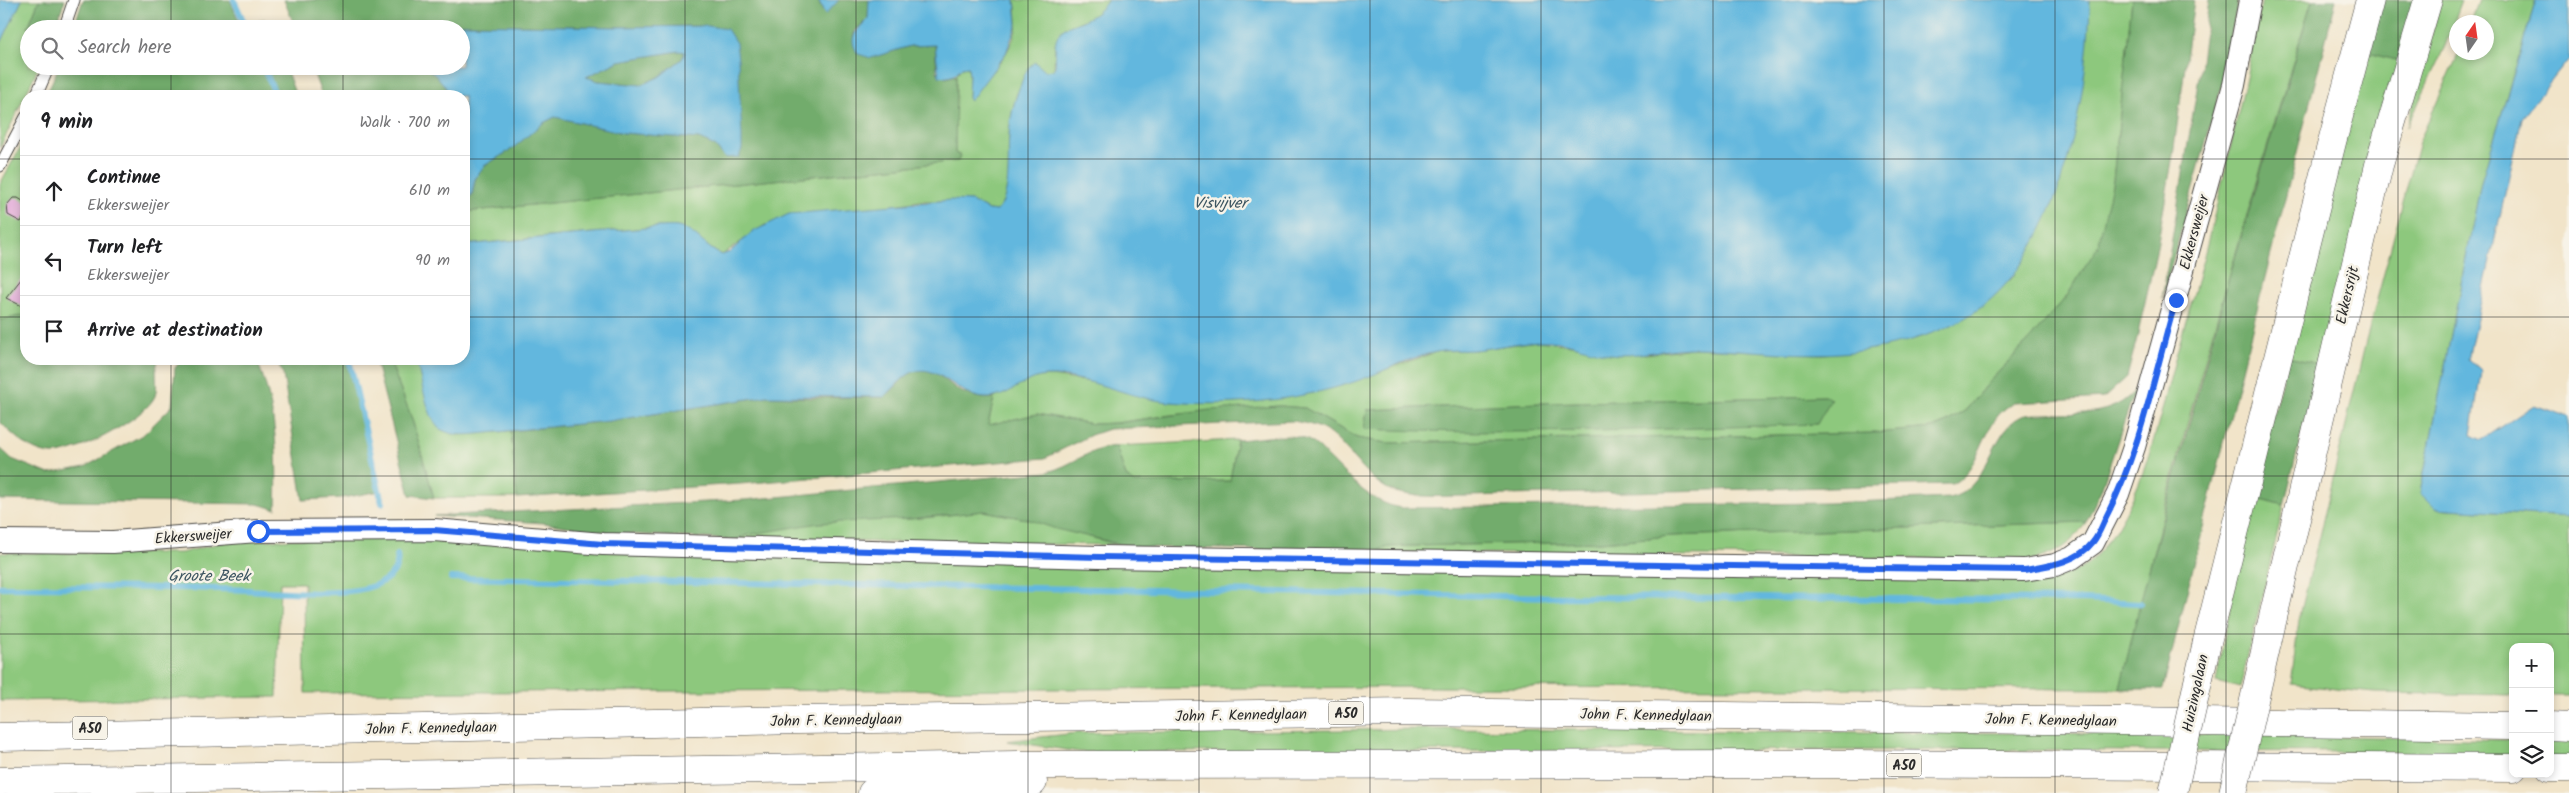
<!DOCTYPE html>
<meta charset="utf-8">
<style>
:root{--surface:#fff;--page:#f6f6f6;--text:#202124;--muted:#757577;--line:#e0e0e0}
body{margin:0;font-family:Kalam,sans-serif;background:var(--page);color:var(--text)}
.controls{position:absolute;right:15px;bottom:15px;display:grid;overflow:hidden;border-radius:10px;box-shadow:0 2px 8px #0003}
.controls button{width:45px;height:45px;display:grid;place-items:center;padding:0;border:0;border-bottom:1px solid var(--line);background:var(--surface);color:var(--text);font:25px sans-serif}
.compass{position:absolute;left:2449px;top:15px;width:45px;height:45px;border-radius:50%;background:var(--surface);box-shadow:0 2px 8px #0003;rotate:13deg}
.stop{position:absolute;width:15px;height:15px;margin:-11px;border:4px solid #2563eb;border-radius:50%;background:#fff}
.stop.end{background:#2563eb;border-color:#fff;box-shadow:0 1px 5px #0008}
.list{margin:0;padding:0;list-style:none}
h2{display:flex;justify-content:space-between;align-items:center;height:65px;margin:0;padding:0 20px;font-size:21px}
h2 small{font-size:16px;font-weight:400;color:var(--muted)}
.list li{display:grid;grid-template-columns:32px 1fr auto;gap:15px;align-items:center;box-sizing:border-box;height:70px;padding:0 20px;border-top:1px solid var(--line)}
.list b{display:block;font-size:19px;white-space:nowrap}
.list p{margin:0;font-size:16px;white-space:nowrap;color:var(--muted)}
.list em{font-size:16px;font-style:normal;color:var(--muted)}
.icon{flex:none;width:28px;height:28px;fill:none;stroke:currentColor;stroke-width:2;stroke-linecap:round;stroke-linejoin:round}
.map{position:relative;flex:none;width:2569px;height:793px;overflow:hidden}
.search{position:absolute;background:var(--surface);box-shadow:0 2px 8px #0003;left:20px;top:20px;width:450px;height:55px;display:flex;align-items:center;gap:12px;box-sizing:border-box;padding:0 18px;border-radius:28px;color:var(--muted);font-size:19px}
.panel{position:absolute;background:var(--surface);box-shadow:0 2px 8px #0003;left:20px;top:90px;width:450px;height:275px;border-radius:20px}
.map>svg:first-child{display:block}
</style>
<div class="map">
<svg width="2569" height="793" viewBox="0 0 2569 793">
<rect width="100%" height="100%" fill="#f7f3e8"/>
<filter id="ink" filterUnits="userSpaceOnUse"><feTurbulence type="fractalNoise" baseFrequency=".02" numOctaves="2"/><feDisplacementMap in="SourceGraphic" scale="10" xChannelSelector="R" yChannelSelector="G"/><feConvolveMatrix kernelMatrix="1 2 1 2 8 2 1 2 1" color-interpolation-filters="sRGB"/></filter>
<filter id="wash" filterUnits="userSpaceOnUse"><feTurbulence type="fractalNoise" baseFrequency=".0096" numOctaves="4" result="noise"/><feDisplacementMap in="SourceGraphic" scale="20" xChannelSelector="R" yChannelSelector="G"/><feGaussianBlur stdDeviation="1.12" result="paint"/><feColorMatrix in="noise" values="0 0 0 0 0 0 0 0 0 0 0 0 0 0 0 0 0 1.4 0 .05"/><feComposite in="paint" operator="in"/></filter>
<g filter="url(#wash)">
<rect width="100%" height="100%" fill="#f1e4c9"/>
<!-- green -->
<g fill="#8dc87d" stroke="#5c7a54" fill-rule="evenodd">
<path d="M22,0H39L28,27L30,29L29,66H39L0,148V45Z"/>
<path d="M1015,0H1108L1101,10L1089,18L1065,28L1055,44L1054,70L1045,71L1017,93C1013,107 1010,121 1009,135C1007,155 1013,196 997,211L988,210L971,201H920L765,225L722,255C706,249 695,230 678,227C671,226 664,227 657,227L464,245V212L958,161L961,156L955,153L956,75L962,67L968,66L969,75L968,98C987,77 1013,54 1017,24C1017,16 1016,7 1015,0Z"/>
<path d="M2090,0H2132L2113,180L2103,229L2098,246L2090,259L2067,296L2032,337L1986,385L1966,410L1947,422L1932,428L1877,433L1387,443L1357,438L1305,408L1280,406L1170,415L1116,423L1093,424L1037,414L988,425L994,398L1036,377L1051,376L1227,403L1272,399L1329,389L1439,351L1475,350L1538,341L1646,354L1692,348L1823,354L1872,349L1922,336L1946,327L1979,309L2014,276ZM1827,396L1817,424L1674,428L1364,429L1367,410L1541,403Z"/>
<path d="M2262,0H2312C2242,227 2174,457 2120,689L1429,687L305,693L304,583H280L277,697L0,701V553H181L228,541L387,537L2017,579C2043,577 2073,580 2092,560C2146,505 2160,410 2181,338C2214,227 2239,114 2262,0Z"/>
<path d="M2441,0H2462L2445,46L2407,127Z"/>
<path d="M2479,0H2536L2481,182L2420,493L2435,508L2569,517V695H2550V647H2513V695L2374,693L2291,684L2299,620L2366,341L2419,142L2459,53L2486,52V22H2471Z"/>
<path d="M2367,53L2401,61L2319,364L2288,357Z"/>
<path d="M26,137V315L0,320V184Z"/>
<path d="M389,359H416L424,392L435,423L456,435L511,431L517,498H434L412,419Z"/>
<path d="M1237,440L1230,481L1135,483L1126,477L1116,446Z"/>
<path d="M2251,496L2284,505L2240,688L2216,682Z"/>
<path d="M984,511L1027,519L1118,545L735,540C779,520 859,521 908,519C934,518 959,513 984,511Z"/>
<path d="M2086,522C2075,542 2052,557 2030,560L1374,552L1388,547L1411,546L1600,542L1671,536Z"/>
<path d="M1429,729L2279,735L2513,740V756L2366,752L1933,750L1080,752L1007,741L1076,733Z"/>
<path d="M2550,741H2569V758L2550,757Z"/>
</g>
<!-- forest -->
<g fill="#72ac6c" stroke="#4e6c4c">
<path d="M39,0H65L54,29L28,28Z"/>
<path d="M83,0H230L242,28L264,19L269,29H73Z"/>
<path d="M284,0H818L822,10L839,0H869L868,18L855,31L853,37L870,58L910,46L935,45L937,72L946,78L956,75L955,153L961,156L958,161L464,212V201L472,195L475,179L484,166L512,149L543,123L555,117L624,133L699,139L715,146L725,158L738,59L708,26L616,27L417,23L407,24L403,29H296Z"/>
<path d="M2132,0H2194L2173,155L2156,253L2137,338L2127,377L2104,398L2014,403C1981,418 1984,468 1952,484L1468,496C1447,496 1407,499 1388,489C1363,476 1349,447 1326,431C1316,425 1304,423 1293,421L1109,429L1091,435L1045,458L740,484L517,498L511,431L609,421L767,396L811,398L883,397C894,391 900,380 909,374C932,360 946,385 964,393C973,397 984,399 994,398L988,425L1037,414L1093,424L1116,423L1210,410L1280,406L1305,408L1357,438L1387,443L1877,433L1932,428L1947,422L1966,410L1986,385L2032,337L2067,296L2098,246L2113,180Z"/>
<path d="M2209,0H2238L2222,84L2162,299L2199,77Z"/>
<path d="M2312,0H2336L2261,293L2163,689H2120L2140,603L2229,278Z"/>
<path d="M2382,0H2417L2401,61L2367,53Z"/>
<path d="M679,51L685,52L682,59L659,77L641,85L598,81L586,77L619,61Z"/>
<path d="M59,66H285L296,96H50L48,91Z"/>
<path d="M311,66H424C436,75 444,82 450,96H322Z"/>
<path d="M26,315V359H159C153,369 159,385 155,396C147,417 73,457 51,454C30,452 14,436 0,422V320Z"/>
<path d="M2288,357L2319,364L2284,505L2251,496Z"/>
<path d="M182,359H256C277,405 278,458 276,509L257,504L0,500V448L12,459L49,474L85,467L144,434L172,406L175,368Z"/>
<path d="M276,359H346L380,491L342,498L303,500L283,374Z"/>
<path d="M375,359H389L412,419L434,498L410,495Z"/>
<path d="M2135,390L2101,490L2086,522L1671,536L1600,542L1411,546L1388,547L1374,552L1132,547L1056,529L1027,519L984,511L910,519L819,523L747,535L735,540L613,533L543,523L434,516L744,500L1047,472C1072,466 1089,448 1116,446L1126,477L1135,483L1230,481L1237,440C1255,439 1286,433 1302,438C1313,441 1320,448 1327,456C1350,478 1368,502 1401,508L1828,503L1949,498C1989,490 1990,432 2020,417C2026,414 2036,414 2043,414C2075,413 2113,418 2135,390Z"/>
<path d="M1827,396L1831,399L1817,424C1666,429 1514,436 1364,429L1367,410L1541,403Z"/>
</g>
<!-- water -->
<g fill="#62b7de" stroke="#467184" fill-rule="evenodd">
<path d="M0,0H22L0,45Z"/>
<path d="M818,0H839L825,15Z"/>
<path d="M869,0H1015L1017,24L1006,53L970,101L968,98L969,75L968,66L962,67C955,75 950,79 939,76L935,45L910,46L871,58L858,54C846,35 858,32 868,18Z"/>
<path d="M1108,0H2090C2088,98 2062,251 1976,311C1947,331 1907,343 1872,349C1813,360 1754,349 1694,348C1670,348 1645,355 1620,355C1593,354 1568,339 1540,341C1518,342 1496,348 1474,350C1462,351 1450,349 1437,352C1408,357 1382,373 1354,382C1296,401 1230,407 1170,402C1130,399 1084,374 1047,376C1024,377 1008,399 985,398C957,397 937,360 911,373C901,378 893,390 884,397L767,396L609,421L477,434C465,435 453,436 442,430C428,424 420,374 416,359H464V245L657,227C664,227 671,226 678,227C695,230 706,249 722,255L730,252L752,232L789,214L951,200L971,201L988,210L997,211C1012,196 1007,156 1009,136C1010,118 1014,100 1021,84C1024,75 1027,67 1035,62L1045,71L1054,70C1058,59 1052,46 1058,35C1064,25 1079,24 1088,18C1097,14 1103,7 1108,0Z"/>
<path d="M2536,0H2569V59L2522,118L2468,359L2481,371L2471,435L2482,440L2534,405L2569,417V517L2435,508L2420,493L2481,182Z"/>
<path d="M417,23L616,27L708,26L727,29L736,43L738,59L742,136V149L739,157L725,158L715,146L699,139L624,133L555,117L543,123L512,149L484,166L475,179L472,195L464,201V96H450C444,82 436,75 424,66H461V29H403L407,24ZM679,51L685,52L682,59L659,77L641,85L598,81L586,77L619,61Z"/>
</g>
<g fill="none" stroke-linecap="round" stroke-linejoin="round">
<!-- stream -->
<g stroke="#62b7de" stroke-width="6">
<path d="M234,0L247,29"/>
<path d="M263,66L276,96"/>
<path d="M349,359L382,503"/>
<path d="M451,578L1561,597L2085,600L2140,603"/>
<path d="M0,587C73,587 147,587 220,589C265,590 313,596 357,590C376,587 401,577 397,555"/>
</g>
</g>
<g id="blocks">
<!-- building -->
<g fill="#e0a2d7">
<path d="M13,198H18L26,203V214L21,222L8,215L7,205Z"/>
<path d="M26,273V308L6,298Z"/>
</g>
</g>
</g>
<g filter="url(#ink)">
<use href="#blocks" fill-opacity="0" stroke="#494743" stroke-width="1"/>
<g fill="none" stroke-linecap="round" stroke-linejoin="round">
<!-- service casing -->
<g stroke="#494743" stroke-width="13">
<g id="service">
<path d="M64,29L74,0"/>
<path d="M36,96L49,66"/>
<path d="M0,166L26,117"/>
</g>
</g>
<!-- minor casing -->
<g stroke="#494743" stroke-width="24">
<path id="minor" d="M0,541L113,542L258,531L434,530L603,544L1100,557L2024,570L2055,565L2072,558L2093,543L2118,494L2134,447L2234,85L2250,0"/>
</g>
<!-- secondary casing -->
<g stroke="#494743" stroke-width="29">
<g id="secondary">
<path d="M2207,642L2332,142L2370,0"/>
<path d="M2267,643L2379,165L2428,0"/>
</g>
</g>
<!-- motorway casing -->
<g stroke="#494743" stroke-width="29">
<g id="motorway">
<path d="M2550,726L2569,727"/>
<path d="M0,737L798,720L1408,712L2513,726"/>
<path d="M2550,768H2569"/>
<path d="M0,781L1017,765L1846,764L2513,768"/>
<path d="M872,793L1033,782"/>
</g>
</g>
<!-- service -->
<use href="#service" stroke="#fff" stroke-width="11"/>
<!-- minor -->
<use href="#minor" stroke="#fff" stroke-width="22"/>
<!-- secondary -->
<use href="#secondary" stroke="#fff" stroke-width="28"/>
<!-- motorway -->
<use href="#motorway" stroke="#fff" stroke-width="28"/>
<!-- secondary-bridge casing -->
<g stroke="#494743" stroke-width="29" stroke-linecap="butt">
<g id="secondary-bridge">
<path d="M2173,793L2207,642"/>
<path d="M2233,793L2267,643"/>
</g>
</g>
<!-- secondary-bridge -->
<use href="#secondary-bridge" stroke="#fff" stroke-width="28"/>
</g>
</g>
<g fill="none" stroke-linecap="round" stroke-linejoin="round" filter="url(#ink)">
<!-- route -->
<path stroke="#2563eb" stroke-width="6" d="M258,531L434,530L603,544L1100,557L2024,570C2047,566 2077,563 2093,542C2099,535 2103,523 2107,515C2141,449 2155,371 2176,300"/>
</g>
<!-- grid -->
<path fill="none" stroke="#2b2b2b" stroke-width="1" stroke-opacity="0.55" d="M171,0V29M343,0V29M514,0V793M685,0V793M856,0V793M1028,0V793M1199,0V793M1370,0V793M1541,0V793M1713,0V793M1884,0V793M2055,0V793M2226,0V793M2398,0V793M171,66V96M343,66V96M0,159H26M464,159H2569M0,317H26M464,317H2569M171,359V793M343,359V793M0,476H2569M0,634H2569"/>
<g text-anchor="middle" stroke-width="5" stroke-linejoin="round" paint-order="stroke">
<!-- shield labels -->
<g fill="#f7f3e8" stroke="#686764" stroke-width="1">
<rect x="1328.5" y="701.5" width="35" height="23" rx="4"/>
<rect x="72.5" y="716.5" width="35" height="23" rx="4"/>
<rect x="1886.5" y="753.5" width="35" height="23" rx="4"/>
</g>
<g font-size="14" font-weight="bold" fill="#2b2b2b">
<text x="1346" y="718">A50</text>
<text x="90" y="733">A50</text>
<text x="1904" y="770">A50</text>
</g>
<!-- street labels -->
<g font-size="15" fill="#2b2b2b" stroke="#f7f3e8">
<text transform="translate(2194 232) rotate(-75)" y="5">Ekkersweijer</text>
<text transform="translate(2347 295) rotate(-77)" y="5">Ekkersrijt</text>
<text transform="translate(193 536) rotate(-4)" y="5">Ekkersweijer</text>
<text transform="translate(2195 693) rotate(-78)" y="5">Huizingalaan</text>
<text transform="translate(1241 715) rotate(-1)" y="5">John F. Kennedylaan</text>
<text transform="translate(1646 715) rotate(1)" y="5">John F. Kennedylaan</text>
<text transform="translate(836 720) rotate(-1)" y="5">John F. Kennedylaan</text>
<text transform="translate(2051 720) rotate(1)" y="5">John F. Kennedylaan</text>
<text transform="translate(431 728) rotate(-1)" y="5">John F. Kennedylaan</text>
</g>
<!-- water labels -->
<g font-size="16" font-style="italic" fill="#3c5561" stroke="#f7f3e8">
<text x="1220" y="208">Visvijver</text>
<text x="209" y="581">Groote Beek</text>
</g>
</g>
</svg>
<div class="controls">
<button>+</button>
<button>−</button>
<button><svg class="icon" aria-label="layers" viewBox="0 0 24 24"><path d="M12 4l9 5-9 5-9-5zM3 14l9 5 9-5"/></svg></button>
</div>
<svg class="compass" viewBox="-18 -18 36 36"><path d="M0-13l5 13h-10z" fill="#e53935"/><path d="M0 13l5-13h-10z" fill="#757577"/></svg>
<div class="stop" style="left:258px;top:531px"></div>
<div class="stop end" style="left:2176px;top:300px"></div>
<div class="search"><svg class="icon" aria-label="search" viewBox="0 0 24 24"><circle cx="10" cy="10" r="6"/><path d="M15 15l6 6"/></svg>Search here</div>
<section class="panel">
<h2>9 min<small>Walk · 700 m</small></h2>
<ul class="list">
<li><svg class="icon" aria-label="ahead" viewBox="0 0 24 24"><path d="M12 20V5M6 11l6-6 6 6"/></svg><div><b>Continue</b><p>Ekkersweijer</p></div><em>610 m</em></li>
<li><svg class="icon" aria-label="left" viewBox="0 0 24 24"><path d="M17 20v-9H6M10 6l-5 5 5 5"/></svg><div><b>Turn left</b><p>Ekkersweijer</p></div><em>90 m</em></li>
<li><svg class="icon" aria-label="arrive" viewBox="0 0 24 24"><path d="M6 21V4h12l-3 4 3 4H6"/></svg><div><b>Arrive at destination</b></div></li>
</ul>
</section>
</div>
